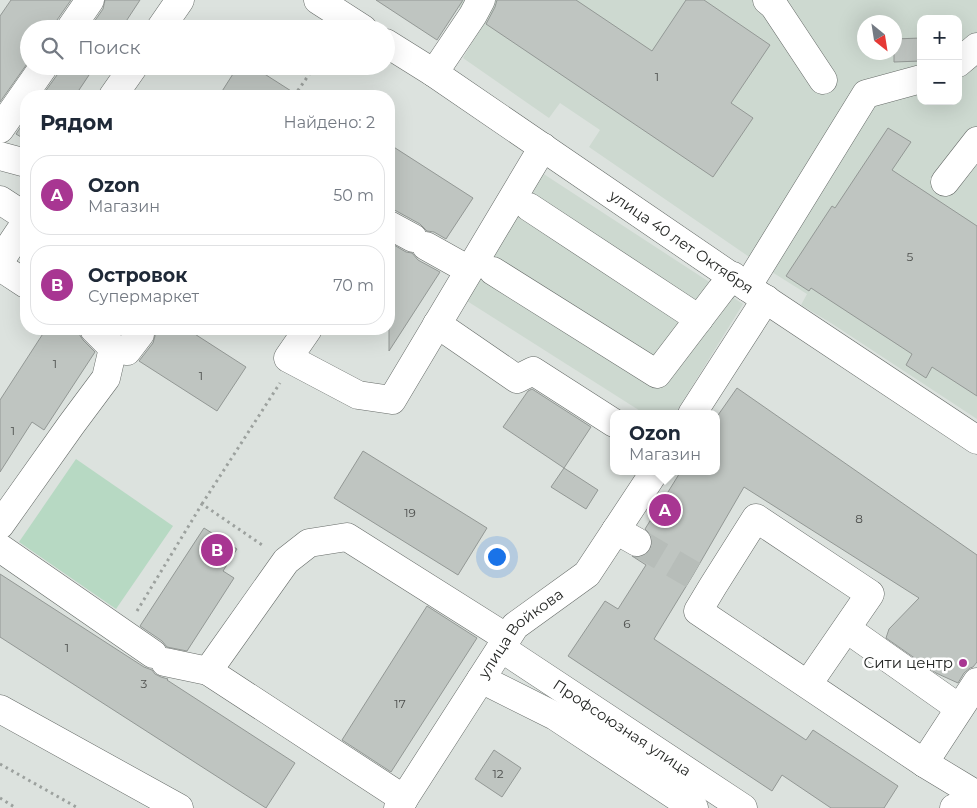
<!DOCTYPE html>
<html lang="ru">
<meta charset="utf-8">
<style>
:root{--surface:#fff;--page:#f2f2f3;--text:#1f2937;--muted:#747a83;--line:#e0e1e3;--accent:#a83692}
body{margin:0;font-family:Montserrat,sans-serif;background:var(--page);color:var(--text)}
.controls{position:absolute;right:15px;top:15px;display:grid;overflow:hidden;border-radius:10px;box-shadow:0 5px 20px #0002}
.controls button{width:45px;height:45px;display:grid;place-items:center;padding:0;border:0;border-bottom:1px solid var(--line);background:var(--surface);color:var(--text);font:25px sans-serif}
.compass{position:absolute;left:857px;top:15px;width:45px;height:45px;border-radius:50%;background:var(--surface);box-shadow:0 5px 20px #0002;rotate:150deg}
.you{position:absolute;left:496px;top:556px;width:18px;height:18px;margin:-12px;border:4px solid #fff;border-radius:50%;background:#1a73e8;box-shadow:0 0 0 8px #1a73e833}
.badge{display:grid;place-items:center;width:32px;height:32px;border-radius:50%;background:var(--accent);color:#fff;font-size:16px;font-weight:700}
.pin{position:absolute;translate:-50% -50%;border:2px solid #fff;box-shadow:0 1px 5px #0006}
.popup{position:absolute;left:610px;top:410px;width:110px;height:65px;box-sizing:border-box;display:grid;place-content:center;border-radius:10px;background:var(--surface);filter:drop-shadow(0 1px 4px #0005);font-size:16px;white-space:nowrap;color:var(--muted)}
.popup b{font-size:19px;color:var(--text)}
.popup::after{content:'';position:absolute;left:50%;top:100%;margin-left:-10px;border:10px solid transparent;border-top-color:var(--surface)}
.list{margin:0;padding:0;list-style:none}
h2{display:flex;justify-content:space-between;align-items:center;height:65px;margin:0;padding:0 20px;font-size:21px}
h2 small{font-size:16px;font-weight:400;color:var(--muted)}
.list li{display:grid;grid-template-columns:32px 1fr auto;gap:15px;align-items:center;box-sizing:border-box;height:80px;margin:0 10px 10px;padding:0 10px;border:1px solid var(--line);border-radius:20px}
.list b{display:block;font-size:19px;white-space:nowrap}
.list p{margin:0;font-size:16px;white-space:nowrap;color:var(--muted)}
.list em{font-size:16px;font-style:normal;color:var(--muted)}
.icon{flex:none;width:28px;height:28px;fill:none;stroke:currentColor;stroke-width:2;stroke-linecap:round;stroke-linejoin:round}
.map{position:relative;flex:none;width:977px;height:808px;overflow:hidden}
.search{position:absolute;background:var(--surface);box-shadow:0 5px 20px #0002;left:20px;top:20px;width:375px;height:55px;display:flex;align-items:center;gap:12px;box-sizing:border-box;padding:0 18px;border-radius:28px;color:var(--muted);font-size:19px}
.panel{position:absolute;background:var(--surface);box-shadow:0 5px 20px #0002;left:20px;top:90px;width:375px;height:245px;border-radius:20px}
.map>svg:first-child{display:block}
</style>
<div class="map">
<svg width="977" height="808" viewBox="0 0 977 808">
<rect width="100%" height="100%" fill="#dce2de"/>
<!-- built -->
<g fill="#cdd9d0" fill-rule="evenodd">
<path d="M376,0H977V419L831,323L801,305L807,294L761,265L589,147L600,130L560,103L549,118L463,58L484,22L458,7ZM921,19H958V101H921ZM864,22H894V52H864Z"/>
<path d="M536,169L743,304L675,414H645L456,294Z"/>
</g>
<!-- green -->
<path fill="#b7d9c3" d="M76,459L173,526L116,609L19,542Z"/>
<!-- building -->
<g fill="#bfc5c1" stroke="#939895">
<path d="M11,0H71L57,20L55,29H29V61L0,102V16Z"/>
<path d="M105,0H140L121,29H89L103,9Z"/>
<path d="M376,0H463L437,40Z"/>
<path d="M497,0H576L652,51L686,0H704L770,45L731,103L753,118L713,177L486,24L495,7Z"/>
<path d="M921,38V61L894,62V39Z"/>
<path d="M59,66H95L75,96H42L57,75Z"/>
<path d="M238,66H252L299,96H219Z"/>
<path d="M26,119V140L16,134Z"/>
<path d="M888,128L911,142L892,170L977,226V396L932,367L926,378L906,365L912,354L811,288L809,291L786,276L832,206L835,208Z"/>
<path d="M389,144L473,198L446,239L434,232L427,231L420,224L389,207Z"/>
<path d="M394,245L406,252L412,253L418,260L440,272L389,351V253Z"/>
<path d="M46,329H79V334L83,340L95,352L44,430L32,422L0,472V400Z"/>
<path d="M155,329H187L246,367L217,411L139,361L153,343L155,336Z"/>
<path d="M737,388L977,555V662L973,667L970,668L964,673L958,683L936,673L886,638L889,629L919,598L744,487L693,575L654,639L806,740L813,730L898,786L884,808H831L782,775L772,791L568,656L605,601L618,609L646,565L632,556L638,558L644,556L650,550L653,541L651,535L645,529L681,471H716V418Z"/>
<path d="M532,389L591,427L564,468L503,427L528,391Z"/>
<path d="M363,451L487,528L458,575L334,498Z"/>
<path d="M564,468L598,490L586,509L551,487Z"/>
<path d="M204,528L237,549L223,571L234,578L187,651L167,647L162,641L140,626Z"/>
<path d="M0,574L144,667L152,670L155,674L161,677L168,679L167,680L295,763L266,808L0,637Z"/>
<path d="M427,606L477,638L391,772L342,740Z"/>
<path d="M494,750L521,768L502,797L475,779Z"/>
</g>
<g fill="none" stroke-linecap="round" stroke-linejoin="round">
<!-- minor-tunnel -->
<path stroke="#b7bdb9" stroke-width="28" stroke-dasharray="28 14" stroke-linecap="butt" d="M637,542L693,575"/>
<!-- minor casing -->
<g stroke="#666b68" stroke-width="29">
<g id="minor">
<path d="M318,0L363,29"/>
<path d="M767,0L774,6L823,80"/>
<path d="M70,29L90,0"/>
<path d="M160,29L180,0"/>
<path id="s1" d="M386,43L434,73L747,287L977,440"/>
<path d="M958,63L977,47"/>
<path d="M434,73L473,15L481,0"/>
<path d="M113,96L134,66"/>
<path d="M0,129L44,66"/>
<path d="M0,156L26,163"/>
<path d="M945,182L977,141"/>
<path d="M0,200L26,217"/>
<path d="M529,207L699,319"/>
<path d="M389,225L413,238"/>
<path d="M426,246L469,270"/>
<path d="M0,261L26,222"/>
<path d="M0,267L26,284"/>
<path d="M493,271L657,374L721,290L733,276"/>
<path d="M747,287L866,94L921,79"/>
<path d="M437,324L517,379L533,371L614,423"/>
<path d="M308,329L288,358L358,395L392,400L543,147"/>
<path d="M113,348L127,351L140,334"/>
<path d="M692,414L766,299"/>
<path d="M0,525L71,425L106,378L113,348L94,329"/>
<path d="M616,530L637,542"/>
<path d="M0,548L153,654"/>
<path d="M847,629L959,708"/>
<path id="s2" d="M501,648L743,808"/>
<path d="M165,662L208,671L404,799"/>
<path d="M208,671L286,561L309,543L347,537L507,638"/>
<path d="M481,679L555,716L694,808"/>
<path d="M808,684L870,594L756,518L713,586L698,611L924,763L977,795"/>
<path d="M0,709L179,808"/>
<path d="M924,763L977,682"/>
<path id="s3" d="M398,808L515,626L587,574L655,471"/>
<path d="M954,808L977,798"/>
</g>
</g>
<!-- path -->
<g stroke="#9ca19e" stroke-width="3" stroke-dasharray="2.5 4" stroke-linecap="butt">
<path d="M294,96L315,66"/>
<path d="M202,504L280,383"/>
<path d="M137,611L202,504L265,547"/>
<path d="M0,764L78,808"/>
<path d="M0,798L16,808"/>
</g>
<!-- minor -->
<use href="#minor" stroke="#fff" stroke-width="28"/>
</g>
<!-- markers -->
<circle fill="#a83692" stroke="#fff" stroke-width="2" cx="963" cy="663" r="5"/>
<g text-anchor="middle" stroke-width="5" stroke-linejoin="round" paint-order="stroke">
<!-- number labels -->
<g font-size="12" fill="#4c4e4c">
<text x="657" y="81">1</text>
<text x="910" y="261">5</text>
<text x="55" y="368">1</text>
<text x="201" y="380">1</text>
<text x="13" y="435">1</text>
<text x="410" y="517">19</text>
<text x="859" y="523">8</text>
<text x="627" y="628">6</text>
<text x="67" y="652">1</text>
<text x="144" y="688">3</text>
<text x="400" y="708">17</text>
<text x="498" y="778">12</text>
</g>
<!-- street labels -->
<g font-size="15" fill="#252725" stroke="#fff">
<text dy="5" stroke="none"><textPath href="#s1" startOffset="356">улица 40 лет Октября</textPath></text>
<text dy="5" stroke="none"><textPath href="#s3" startOffset="215">улица Войкова</textPath></text>
<text dy="5" stroke="none"><textPath href="#s2" startOffset="145">Профсоюзная улица</textPath></text>
</g>
<!-- poi labels -->
<g font-size="15" fill="#252725" stroke="#fff" text-anchor="end">
<text x="953" y="668">Сити центр</text>
</g>
</g>
</svg>
<div class="controls">
<button>+</button>
<button>−</button>
</div>
<svg class="compass" viewBox="-18 -18 36 36"><path d="M0-13l5 13h-10z" fill="#e53935"/><path d="M0 13l5-13h-10z" fill="#747a83"/></svg>
<div class="you"></div>
<div class="pin badge" style="left:665px;top:510px">A</div>
<div class="popup"><b>Ozon</b>Магазин</div>
<div class="pin badge" style="left:217px;top:550px">B</div>
<div class="search"><svg class="icon" aria-label="search" viewBox="0 0 24 24"><circle cx="10" cy="10" r="6"/><path d="M15 15l6 6"/></svg>Поиск</div>
<section class="panel">
<h2>Рядом<small>Найдено: 2</small></h2>
<ul class="list">
<li><span class="badge">A</span><div><b>Ozon</b><p>Магазин</p></div><em>50 m</em></li>
<li><span class="badge">B</span><div><b>Островок</b><p>Супермаркет</p></div><em>70 m</em></li>
</ul>
</section>
</div>
